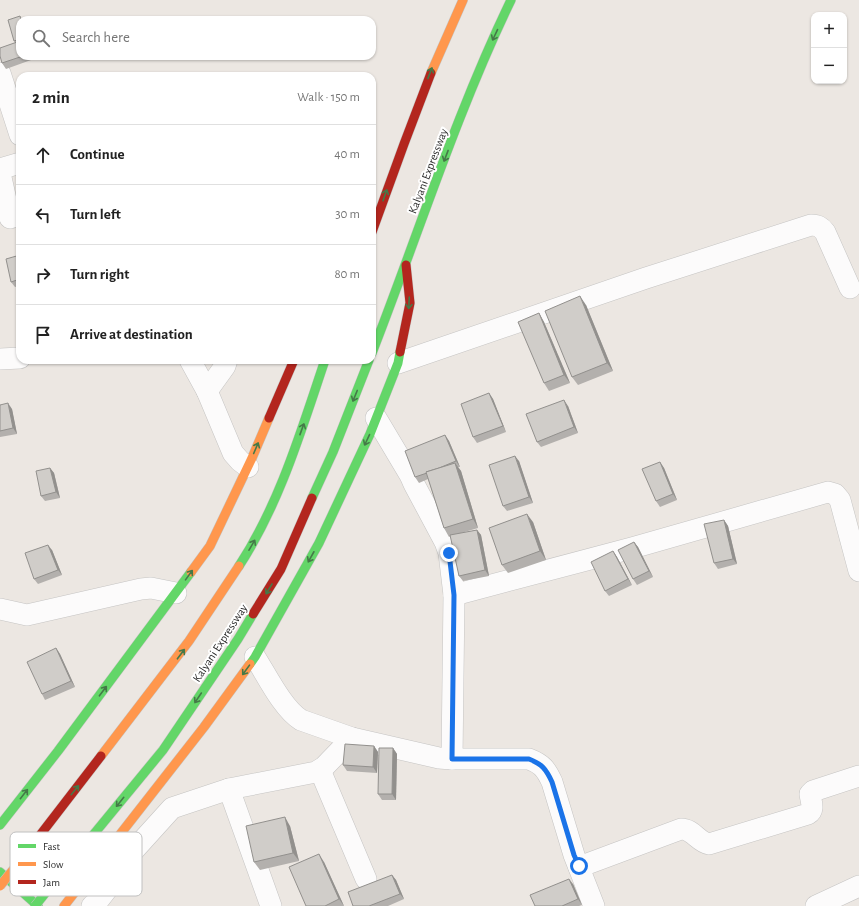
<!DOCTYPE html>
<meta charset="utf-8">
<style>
:root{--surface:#fff;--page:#f6f6f6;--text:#222;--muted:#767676;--line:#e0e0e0}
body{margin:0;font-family:"Alegreya Sans",sans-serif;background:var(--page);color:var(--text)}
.controls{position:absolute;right:12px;top:12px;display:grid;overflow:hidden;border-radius:8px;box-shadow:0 1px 3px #0004}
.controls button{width:36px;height:36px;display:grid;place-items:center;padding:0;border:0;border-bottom:1px solid var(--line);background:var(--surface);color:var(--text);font:20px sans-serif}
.stop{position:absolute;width:12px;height:12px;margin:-9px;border:3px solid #1a73e8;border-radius:50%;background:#fff}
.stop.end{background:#1a73e8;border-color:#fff;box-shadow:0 1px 4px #0008}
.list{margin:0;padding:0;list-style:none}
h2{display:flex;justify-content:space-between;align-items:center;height:52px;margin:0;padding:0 16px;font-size:17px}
h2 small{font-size:13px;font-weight:400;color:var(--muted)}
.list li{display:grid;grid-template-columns:26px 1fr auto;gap:12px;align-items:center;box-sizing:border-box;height:60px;padding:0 16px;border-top:1px solid var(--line)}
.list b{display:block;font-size:15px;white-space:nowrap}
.list em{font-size:13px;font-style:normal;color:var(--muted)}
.icon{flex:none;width:22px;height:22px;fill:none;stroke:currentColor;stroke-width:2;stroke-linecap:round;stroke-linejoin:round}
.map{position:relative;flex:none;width:859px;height:906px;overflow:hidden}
.search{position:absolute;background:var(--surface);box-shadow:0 1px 3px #0004;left:16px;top:16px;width:360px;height:44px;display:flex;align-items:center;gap:10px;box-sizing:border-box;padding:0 14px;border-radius:12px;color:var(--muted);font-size:15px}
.panel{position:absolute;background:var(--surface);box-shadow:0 1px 3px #0004;left:16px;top:72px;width:360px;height:292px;border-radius:12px}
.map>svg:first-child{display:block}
</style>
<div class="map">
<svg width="859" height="906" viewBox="0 0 859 906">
<rect width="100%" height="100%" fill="#ece7e2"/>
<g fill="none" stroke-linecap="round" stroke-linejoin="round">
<!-- street casing -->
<g stroke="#c5c4c3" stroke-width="22">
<g id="street">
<path d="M0,73L20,135"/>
<path d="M0,169L20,163"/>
<path d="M0,173L10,218"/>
<path d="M0,359L20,358"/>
<path d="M190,360L207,391L233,453L240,461L248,467"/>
<path d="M398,363L646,278L811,225C818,225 821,227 825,232L850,288"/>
<path d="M207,391L225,366L227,360"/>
<path d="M376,418L410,475L414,484L445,542L449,553L454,595"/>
<path d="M0,609L27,615L141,589L151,588L176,593"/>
<path d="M255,657C267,676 283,709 301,720L352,738L439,758L452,759H529C542,764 546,769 552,782L574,855L594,906"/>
<path d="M452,759L454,595L632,548L828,492L835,494L840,500L859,571"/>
<path d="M320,770L366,879"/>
<path d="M229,789L271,906"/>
<path d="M579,867L681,829C693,829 698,842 709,844L808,814C815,810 811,802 810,794L813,791L859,776"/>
<path d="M92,906L97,902L111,884L121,868L134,850L172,808L229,789L316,772L324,767L352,738"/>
<path d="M816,906L859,886"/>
</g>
</g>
<!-- fast casing -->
<g stroke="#c5c4c3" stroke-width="10">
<g id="fast">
<path d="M372,353C418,235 456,114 511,0"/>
<path d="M312,498L333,452L369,360"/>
<path d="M239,566C280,503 301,431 325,360"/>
<path d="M250,664L255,657L319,543L370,434L398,363L400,352"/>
<path d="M0,825L58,751L191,572"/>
<path d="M0,872L38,906"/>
<path d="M47,891L163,750L238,639L253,614"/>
</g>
</g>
<!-- slow casing -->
<g stroke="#c5c4c3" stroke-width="10">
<g id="slow">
<path d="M431,73L463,0"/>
<path d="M191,572L210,546L252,458L269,418"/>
<path d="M101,756L189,641L239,566"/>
<path d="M64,906L204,727L250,664"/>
</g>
</g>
<!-- jam casing -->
<g stroke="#c5c4c3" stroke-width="10">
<g id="jam">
<path d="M372,232L404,144L431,73"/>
<path d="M400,352L410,303L406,265"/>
<path d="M269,418L294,360"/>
<path d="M253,614L281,569L312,498"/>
<path d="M17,865L101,756"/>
</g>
</g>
<!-- street -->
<use href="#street" stroke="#fcfbfb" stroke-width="21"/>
<!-- fast -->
<use href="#fast" stroke="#63d668" stroke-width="9"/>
<!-- slow -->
<use href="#slow" stroke="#ff974d" stroke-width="9"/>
<!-- jam -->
<use href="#jam" stroke="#b3261e" stroke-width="9"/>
<!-- fast-bridge casing -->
<g stroke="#c6c4c3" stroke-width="10" stroke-linecap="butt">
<path id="fast-bridge" d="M35,906L47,891"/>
</g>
<!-- slow-bridge casing -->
<g stroke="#c6c4c3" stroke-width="10" stroke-linecap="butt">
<path id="slow-bridge" d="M0,886L17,865"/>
</g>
<!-- fast-bridge -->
<use href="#fast-bridge" stroke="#63d668" stroke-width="9"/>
<!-- slow-bridge -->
<use href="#slow-bridge" stroke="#ff974d" stroke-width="9"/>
</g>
<!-- wall -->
<g fill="#b3b0ad">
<path d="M20,16L22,19L20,20V56H30L31,60L6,69L2,63L16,43L14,41Z"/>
<path d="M20,255V286L15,287L11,282Z"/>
<path d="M586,305L613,371L578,385L572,377Z"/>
<path d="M539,313L544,322L570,383L549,391L544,383Z"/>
<path d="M489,393L493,399L506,432L477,443L473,437Z"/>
<path d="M0,405L12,409L17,434L0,437Z"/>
<path d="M568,406L578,433L541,447L537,442Z"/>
<path d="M445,435L449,441L460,467H458L461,471L478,528L461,533L477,530L481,535L489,576L463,581L459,576L451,536L449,537L444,528L428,479L419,483L415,477Z"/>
<path d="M519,461L533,503L507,511L503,506Z"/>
<path d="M660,462L664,468L677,500L660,507L656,501Z"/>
<path d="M50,468L54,473L60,498L45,501L41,496Z"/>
<path d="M724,520L728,526L737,564L718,569L714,563Z"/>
<path d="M533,522L546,560L508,573L502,565Z"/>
<path d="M634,542L638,547L653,577L637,585L633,579Z"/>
<path d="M52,550L62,575L38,584L34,579Z"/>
<path d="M613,551L617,557L632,585L609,596L605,591Z"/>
<path d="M56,648L60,654L75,687L45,700L42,694Z"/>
<path d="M374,746L378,752L377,773L347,771L343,765Z"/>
<path d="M393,748L397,754L396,800H382L378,794Z"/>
<path d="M290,826L299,861L260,870L254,862Z"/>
<path d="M324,862L344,906H306Z"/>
<path d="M392,875L396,880L404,899L388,906H353Z"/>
<path d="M573,884L582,905L579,906H535Z"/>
</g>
<!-- shaded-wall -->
<g fill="#92908d">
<path d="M580,296L586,305L613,371L607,363Z"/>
<path d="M539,313L544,322L570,383L564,375Z"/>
<path d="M489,393L493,399L506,432L503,426Z"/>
<path d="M564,400L568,406L578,433L574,427Z"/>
<path d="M8,403L12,409L17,434L13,428Z"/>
<path d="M445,435L449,441L460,467L456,461Z"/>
<path d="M515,456L519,461L533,503L529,497Z"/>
<path d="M660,462L664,468L677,500L673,494Z"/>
<path d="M455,463L461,471L478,528L473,519Z"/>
<path d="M50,468L54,473L60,498L56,492Z"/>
<path d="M527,514L533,522L546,560L540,551Z"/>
<path d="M724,520L728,526L737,564L733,559Z"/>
<path d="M477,530L481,535L489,576L485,570Z"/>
<path d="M634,542L638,547L653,577L649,571Z"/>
<path d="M48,545L52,550L62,575L58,570Z"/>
<path d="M613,551L617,557L632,585L628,579Z"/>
<path d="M56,648L60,654L75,687L71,681Z"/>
<path d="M374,746L378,752L377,773L373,767Z"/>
<path d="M393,748L397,754L396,800L392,794Z"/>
<path d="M285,817L290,826L299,861L293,853Z"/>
<path d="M319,854L324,862L344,906L339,899Z"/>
<path d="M392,875L396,880L404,899L400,894Z"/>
<path d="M569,879L573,884L582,905L578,899Z"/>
</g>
<!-- building -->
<g fill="#d0cdc9" stroke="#92908d">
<path d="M20,16L21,20H20V39L14,41L8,20Z"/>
<path d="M20,41V56H23L2,63L0,56V48Z"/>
<path d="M20,255V279L11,282L6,259Z"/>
<path d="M580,296L607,363L572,377L545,311Z"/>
<path d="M539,313L564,375L544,383L518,322Z"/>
<path d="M489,393L503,426L473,437L461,404Z"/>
<path d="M564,400L574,427L537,442L526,414Z"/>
<path d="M8,403L13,428L0,431V405Z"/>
<path d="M445,435L456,461L439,468L426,472L427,473L415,477L405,451Z"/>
<path d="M515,456L529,497L503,506L489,465Z"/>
<path d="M660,462L673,494L656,501L642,469Z"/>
<path d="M455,463L473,519L444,528L426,472Z"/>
<path d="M50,468L56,492L41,496L36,471Z"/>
<path d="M527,514L540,551L502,565L489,528Z"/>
<path d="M724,520L733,559L714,563L704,524Z"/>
<path d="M477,530L485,570L459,576L450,535Z"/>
<path d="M634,542L649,571L633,579L618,550Z"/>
<path d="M48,545L58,570L34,579L25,553Z"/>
<path d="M613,551L628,579L605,591L591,562Z"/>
<path d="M56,648L71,681L42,694L27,662Z"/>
<path d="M345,744L374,746L373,767L343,765Z"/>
<path d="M379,748H393L392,794H378Z"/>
<path d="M285,817L293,853L254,862L246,826Z"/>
<path d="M319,854L339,899L325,906H306L289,867Z"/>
<path d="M392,875L400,894L369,906H353L348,892Z"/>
<path d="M569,879L578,899L562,906H535L530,895Z"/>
</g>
<!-- one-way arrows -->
<defs><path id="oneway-shaft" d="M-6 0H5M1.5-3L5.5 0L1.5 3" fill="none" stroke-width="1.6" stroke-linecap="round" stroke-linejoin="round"/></defs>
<g stroke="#457948">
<use href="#oneway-shaft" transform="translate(495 35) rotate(115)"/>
<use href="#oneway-shaft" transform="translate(430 73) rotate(-69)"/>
<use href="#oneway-shaft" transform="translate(446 156) rotate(111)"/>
<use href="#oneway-shaft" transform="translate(385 195) rotate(-71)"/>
<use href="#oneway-shaft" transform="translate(409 303) rotate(93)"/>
<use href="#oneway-shaft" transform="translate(355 396) rotate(112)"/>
<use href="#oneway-shaft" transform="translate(302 429) rotate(-70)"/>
<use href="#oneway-shaft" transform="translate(367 440) rotate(115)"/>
<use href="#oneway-shaft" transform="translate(256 448) rotate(-67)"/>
<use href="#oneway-shaft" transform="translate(252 545) rotate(-60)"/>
<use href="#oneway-shaft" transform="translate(311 557) rotate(119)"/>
<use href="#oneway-shaft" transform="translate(189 575) rotate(-54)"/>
<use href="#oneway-shaft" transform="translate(269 589) rotate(121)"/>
<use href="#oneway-shaft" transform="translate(181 654) rotate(-53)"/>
<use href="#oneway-shaft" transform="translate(246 670) rotate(126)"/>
<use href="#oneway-shaft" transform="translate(103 691) rotate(-53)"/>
<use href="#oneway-shaft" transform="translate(198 698) rotate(124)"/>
<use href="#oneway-shaft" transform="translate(75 790) rotate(-51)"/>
<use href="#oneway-shaft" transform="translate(24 794) rotate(-52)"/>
<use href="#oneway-shaft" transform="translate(120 802) rotate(129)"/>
</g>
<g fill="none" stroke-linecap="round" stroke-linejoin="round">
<!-- route -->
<path stroke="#1a73e8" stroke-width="5" d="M449,553L454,595L452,759H529C542,764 546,769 552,782L574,855L579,866"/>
</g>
<g text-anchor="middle" stroke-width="4" stroke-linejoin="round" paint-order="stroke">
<!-- street labels -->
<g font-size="12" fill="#2d2d2d" stroke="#fff">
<text transform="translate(428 171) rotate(-69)" y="4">Kalyani Expressway</text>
<text transform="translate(220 643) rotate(-57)" y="4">Kalyani Expressway</text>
</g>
</g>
<!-- legend -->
<rect x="10" y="832" width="132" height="64" rx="6" fill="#fff" stroke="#c0c0c0" stroke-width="1"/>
<rect x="18" y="844" width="18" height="4" fill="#63d668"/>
<rect x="18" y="862" width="18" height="4" fill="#ff974d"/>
<rect x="18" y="880" width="18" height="4" fill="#b3261e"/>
<g font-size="11" fill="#2d2d2d">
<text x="43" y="850">Fast</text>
<text x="43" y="868">Slow</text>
<text x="43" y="886">Jam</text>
</g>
</svg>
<div class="controls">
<button>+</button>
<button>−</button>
</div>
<div class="stop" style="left:579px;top:866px"></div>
<div class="stop end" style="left:449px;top:553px"></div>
<div class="search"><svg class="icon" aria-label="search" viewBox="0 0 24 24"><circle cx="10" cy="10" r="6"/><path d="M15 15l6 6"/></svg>Search here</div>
<section class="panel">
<h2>2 min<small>Walk · 150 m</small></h2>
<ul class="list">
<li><svg class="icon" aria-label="ahead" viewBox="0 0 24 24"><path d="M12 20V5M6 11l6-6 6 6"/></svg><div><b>Continue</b></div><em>40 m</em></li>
<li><svg class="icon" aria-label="left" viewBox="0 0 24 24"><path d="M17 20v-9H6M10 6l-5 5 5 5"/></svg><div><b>Turn left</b></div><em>30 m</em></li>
<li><svg class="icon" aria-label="right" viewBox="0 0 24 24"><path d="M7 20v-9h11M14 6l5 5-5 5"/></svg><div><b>Turn right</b></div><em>80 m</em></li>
<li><svg class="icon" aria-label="arrive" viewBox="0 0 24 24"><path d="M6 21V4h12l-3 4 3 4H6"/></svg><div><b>Arrive at destination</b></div></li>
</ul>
</section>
</div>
